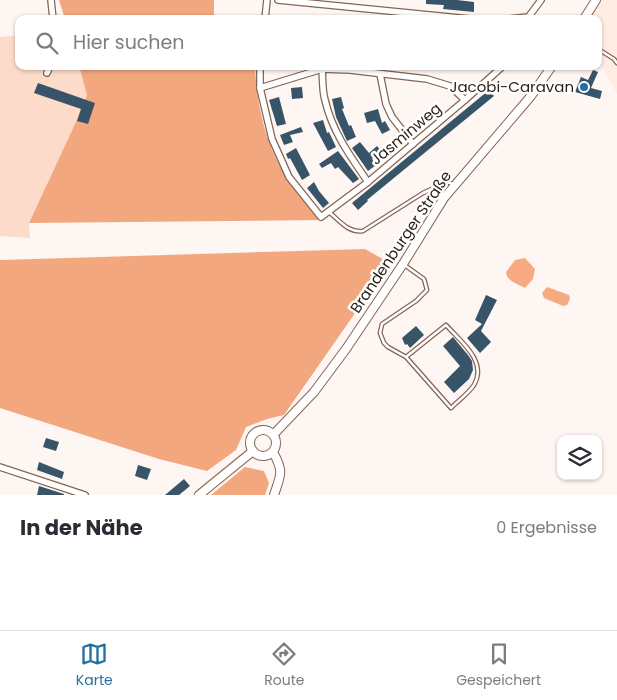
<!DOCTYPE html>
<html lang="de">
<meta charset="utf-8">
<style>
:root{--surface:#fff;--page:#f7f7f7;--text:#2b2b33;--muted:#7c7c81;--line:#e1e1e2;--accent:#1f70a1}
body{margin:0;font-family:Poppins,sans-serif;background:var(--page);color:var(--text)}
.controls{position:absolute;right:15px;bottom:15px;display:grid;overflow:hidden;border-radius:10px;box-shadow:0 1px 4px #0004}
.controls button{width:45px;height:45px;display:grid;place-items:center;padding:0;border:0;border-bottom:1px solid var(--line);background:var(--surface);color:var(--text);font:25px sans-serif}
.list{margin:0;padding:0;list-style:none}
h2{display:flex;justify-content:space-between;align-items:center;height:65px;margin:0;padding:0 20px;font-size:21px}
h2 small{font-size:16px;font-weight:400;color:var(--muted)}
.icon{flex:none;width:28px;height:28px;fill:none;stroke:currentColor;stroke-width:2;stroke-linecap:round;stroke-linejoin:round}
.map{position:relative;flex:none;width:617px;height:495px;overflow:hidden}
.search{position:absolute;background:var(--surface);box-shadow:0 1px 4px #0004;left:15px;right:15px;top:15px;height:55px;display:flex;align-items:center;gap:12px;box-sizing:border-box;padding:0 18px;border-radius:10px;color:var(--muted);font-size:19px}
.sheet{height:135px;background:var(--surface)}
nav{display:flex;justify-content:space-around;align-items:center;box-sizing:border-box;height:70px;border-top:1px solid var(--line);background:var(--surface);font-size:14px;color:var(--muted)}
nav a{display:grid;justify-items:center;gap:2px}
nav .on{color:var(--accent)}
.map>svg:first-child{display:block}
</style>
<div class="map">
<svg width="617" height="495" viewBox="0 0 617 495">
<rect width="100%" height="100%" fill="#fef6f2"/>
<!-- built -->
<path fill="#ffede4" d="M597,0H617V94L598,59V19H584Z"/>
<!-- green -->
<path fill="#fddbca" d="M19,35V66H79L87,94L77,121L29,223L30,238L0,236V37Z"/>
<!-- forest -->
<g fill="#f3a77f">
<path d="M59,0H214V19H65Z"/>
<path d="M79,66H255C257,107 266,147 289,181C298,195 311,207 321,220L29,223L76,122L87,95Z"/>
<path d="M365,249L390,263L284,415L267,419L246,427L236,450L207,471L159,459L0,408V260Z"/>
<path d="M245,467L264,471L269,483L265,495H211Z"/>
</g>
<!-- water -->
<g fill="#f6aa82">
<path d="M525,258L535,269L533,279L525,288C518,284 507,282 506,272L515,260Z"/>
<path d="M547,287L569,295L570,299L567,305L563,306L544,298L542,293Z"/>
</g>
<!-- building -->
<g fill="#385469">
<path d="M426,0H457L474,2V12L443,9L444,5L426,4Z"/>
<path d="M593,70L598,72L591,88L602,91L600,99L575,92L581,77L588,80Z"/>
<path d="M38,83L95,103L88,124L77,121L81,109L34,93Z"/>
<path d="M302,87L303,98L292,99L291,88Z"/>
<path d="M489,90L494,96L367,200L368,201L358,210L352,203Z"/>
<path d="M279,97L286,124L277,126L269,100Z"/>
<path d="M341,97L344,108L342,109L349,126L351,125L356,137L347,141L336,117L332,99Z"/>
<path d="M378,109L382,123L385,121L390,130L382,134L375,121L367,123L364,113Z"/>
<path d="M323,120L327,133L329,132L336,147L328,151L313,123Z"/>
<path d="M301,127L303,132L290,135L293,142L284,145L280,135Z"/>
<path d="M360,142L369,153L377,146L381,151L372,159L376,165L368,171L352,148Z"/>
<path d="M296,148L310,175L302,180L290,158L288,159L286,154Z"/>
<path d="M338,151L359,179L353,183L338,167L335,169L331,163L322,168L319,164Z"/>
<path d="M314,182L319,191L329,203L323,208L307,188Z"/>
<path d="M486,295L497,300L481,331L491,342L480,353L467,338L482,324L475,320Z"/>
<path d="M416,326L424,335L410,348L407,344L405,345L402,338Z"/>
<path d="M453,337L468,355L472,361L473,370L469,379L454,393L444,382L460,366L443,346Z"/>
<path d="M46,438L59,442L56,451L43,447Z"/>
<path d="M39,462L64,472L62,479L37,470Z"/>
<path d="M138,465L151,469L147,480L135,476Z"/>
<path d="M184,479L190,486L179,495H165Z"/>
<path d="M39,486L64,494V495H37Z"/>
</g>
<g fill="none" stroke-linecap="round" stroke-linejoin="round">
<!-- lane casing -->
<g stroke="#856555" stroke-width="5">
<g id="lane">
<path d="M598,49L614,59L617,63"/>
<path d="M329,212C340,221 348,233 363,231L423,193L447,182L453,184"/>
<path d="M403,264L424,279L427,290L416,301L382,324L380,333L384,343L388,347L406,357L451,408C458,401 469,393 474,385C488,361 460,341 446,325L406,357"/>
</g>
</g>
<!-- street casing -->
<g stroke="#856555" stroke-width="8">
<g id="street">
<path d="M51,0L53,19"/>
<path d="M278,0L470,19"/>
<path d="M265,19L267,0"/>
<path d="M509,19L528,17"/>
<path d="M527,19L541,0"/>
<path d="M260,66V88L272,139L289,177L321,217L368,182L465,100L503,66"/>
<path d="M322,69C323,79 322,90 325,100C332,131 350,156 368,182"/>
<path d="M47,73L50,66"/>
<path d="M380,74L386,104L392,117L413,144"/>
<path d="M260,88L322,69L350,70L427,79L450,86L465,100"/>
<path d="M0,467L85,495"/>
</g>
</g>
<!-- secondary casing -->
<g stroke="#856555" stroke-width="10">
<g id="secondary">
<path d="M584,19L596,0"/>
<circle cx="263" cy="443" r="13"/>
<path d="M274,434L314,392L346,349L403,264L444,198L531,96L552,66"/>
<path d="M273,452C284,472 281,474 274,495"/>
<path d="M199,495L253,451"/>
</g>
</g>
<!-- lane -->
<use href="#lane" stroke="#fff" stroke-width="2.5"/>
<!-- street -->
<use href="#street" stroke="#fff" stroke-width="5.5"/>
<!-- secondary -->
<use href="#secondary" stroke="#fff" stroke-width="8"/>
</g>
<!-- markers -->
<circle fill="#1f70a1" stroke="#fff" stroke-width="2" cx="584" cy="87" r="5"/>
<g text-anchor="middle" stroke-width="5" stroke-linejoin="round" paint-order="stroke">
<!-- poi labels -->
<g font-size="15" fill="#2b1e17" stroke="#fff" text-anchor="end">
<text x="574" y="92">Jacobi-Caravan</text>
</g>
<!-- street labels -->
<g font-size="15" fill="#2b1e17" stroke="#fff">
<text transform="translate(406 134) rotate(-40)" y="5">Jasminweg</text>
<text transform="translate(401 242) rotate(-56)" y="5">Brandenburger Straße</text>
</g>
</g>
</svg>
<div class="controls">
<button><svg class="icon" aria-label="layers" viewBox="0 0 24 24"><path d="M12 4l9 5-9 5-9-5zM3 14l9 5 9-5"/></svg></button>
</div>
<div class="search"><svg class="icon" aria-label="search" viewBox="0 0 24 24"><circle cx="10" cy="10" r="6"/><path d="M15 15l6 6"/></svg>Hier suchen</div>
</div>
<section class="sheet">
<h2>In der Nähe<small>0 Ergebnisse</small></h2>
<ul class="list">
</ul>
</section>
<nav>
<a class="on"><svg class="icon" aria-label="map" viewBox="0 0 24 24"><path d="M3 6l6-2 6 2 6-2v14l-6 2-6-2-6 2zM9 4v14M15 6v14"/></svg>Karte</a>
<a><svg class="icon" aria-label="directions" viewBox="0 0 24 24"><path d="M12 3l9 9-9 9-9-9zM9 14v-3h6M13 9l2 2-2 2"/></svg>Route</a>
<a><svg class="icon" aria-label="saved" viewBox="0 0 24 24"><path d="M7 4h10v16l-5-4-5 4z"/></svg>Gespeichert</a>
</nav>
